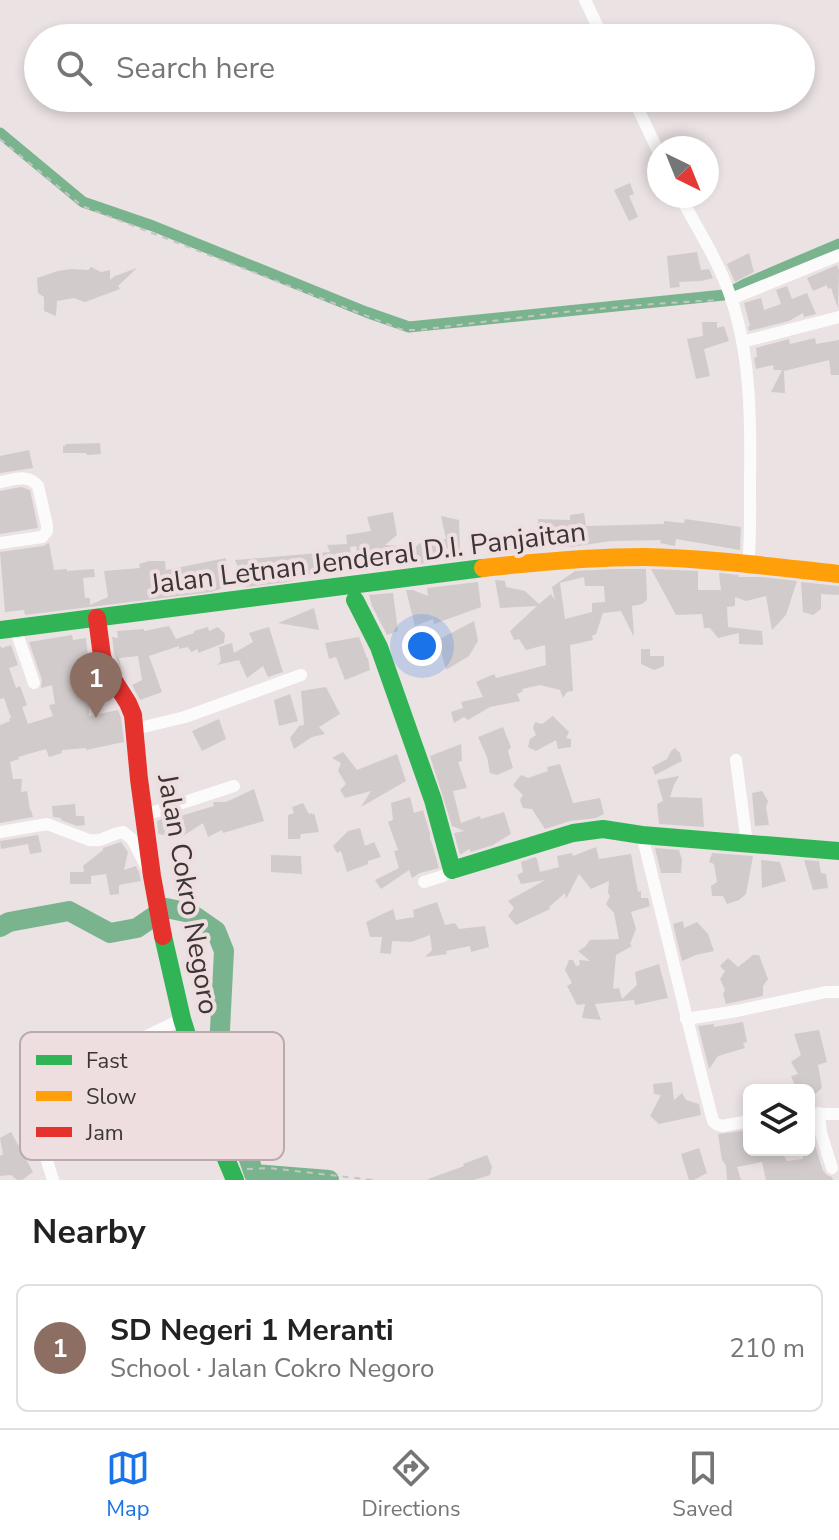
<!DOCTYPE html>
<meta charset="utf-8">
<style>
:root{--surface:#fff;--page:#f6f6f6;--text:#222;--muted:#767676;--line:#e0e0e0;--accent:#1a73e8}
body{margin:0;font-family:"Nunito Sans",sans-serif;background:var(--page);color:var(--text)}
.controls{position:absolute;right:24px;bottom:24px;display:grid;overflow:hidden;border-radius:12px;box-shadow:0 4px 12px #0003}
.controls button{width:72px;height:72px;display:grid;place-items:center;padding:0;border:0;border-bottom:2px solid var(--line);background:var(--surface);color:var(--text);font:40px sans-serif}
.compass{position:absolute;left:647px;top:136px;width:72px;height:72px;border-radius:50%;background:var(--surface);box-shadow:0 4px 12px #0003;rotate:137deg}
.you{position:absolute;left:422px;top:646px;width:28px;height:28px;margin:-20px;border:6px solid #fff;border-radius:50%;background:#1a73e8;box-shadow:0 0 0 12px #1a73e833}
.badge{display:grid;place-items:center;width:52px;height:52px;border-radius:50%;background:var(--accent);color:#fff;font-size:26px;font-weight:700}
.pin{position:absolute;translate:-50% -66px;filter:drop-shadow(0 2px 4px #0008)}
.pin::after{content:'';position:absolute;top:42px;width:28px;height:24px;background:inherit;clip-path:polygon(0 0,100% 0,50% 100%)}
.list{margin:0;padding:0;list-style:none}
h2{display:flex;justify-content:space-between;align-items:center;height:104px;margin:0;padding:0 32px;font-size:34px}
h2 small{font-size:26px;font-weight:400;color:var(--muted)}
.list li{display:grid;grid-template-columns:52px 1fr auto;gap:24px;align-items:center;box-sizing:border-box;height:128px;margin:0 16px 16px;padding:0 16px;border:2px solid var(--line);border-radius:12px}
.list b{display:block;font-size:30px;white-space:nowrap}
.list p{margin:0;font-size:26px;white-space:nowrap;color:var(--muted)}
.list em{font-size:26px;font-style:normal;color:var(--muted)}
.icon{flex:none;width:44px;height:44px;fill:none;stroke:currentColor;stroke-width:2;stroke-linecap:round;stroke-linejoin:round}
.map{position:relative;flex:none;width:839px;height:1180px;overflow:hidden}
.search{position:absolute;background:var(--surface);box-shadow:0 4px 12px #0003;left:24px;right:24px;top:24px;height:88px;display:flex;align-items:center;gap:20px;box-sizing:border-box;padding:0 28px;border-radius:44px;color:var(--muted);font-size:30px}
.sheet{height:248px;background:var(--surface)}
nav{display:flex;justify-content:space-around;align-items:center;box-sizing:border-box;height:112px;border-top:2px solid var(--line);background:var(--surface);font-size:22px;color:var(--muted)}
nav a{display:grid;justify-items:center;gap:4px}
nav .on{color:var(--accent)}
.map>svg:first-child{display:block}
</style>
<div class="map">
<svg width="839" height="1180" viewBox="0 0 839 1180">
<rect width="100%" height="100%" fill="#ebe2e3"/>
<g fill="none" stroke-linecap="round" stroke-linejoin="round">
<!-- canal -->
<path stroke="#7ab48e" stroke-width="11" d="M0,133L83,202L153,226L366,312L409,327L724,295L745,284L839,244"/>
<!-- river -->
<path stroke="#7ab48e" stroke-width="20" d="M0,927L9,922L69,911L110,933L137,928L166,908L190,913L216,931L224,951L218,1069L254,1174L329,1180"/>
</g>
<!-- building -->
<g fill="#d2cbcb" fill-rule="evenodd">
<path d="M630,183L634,194L629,196L638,217L629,221L614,190Z"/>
<path d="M697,252L701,270L709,269L713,278L701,281L679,282L680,287L670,288L667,256Z"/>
<path d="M749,253L754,272L735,282L727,264Z"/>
<path d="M837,265L839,270L838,308L831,288L828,289L827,285L813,291L807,278Z"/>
<path d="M91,267L101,272L110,270V280L115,276L137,268L118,286L120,289L85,302L74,298L57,301L56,316L44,311V297L38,293L37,278L58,271L71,269L88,270Z"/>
<path d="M787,286L792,299L807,293L816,314L804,317L803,313L789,321L749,331L748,326H750L744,303L761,298L764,310L781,304L776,290Z"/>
<path d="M702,322H717V328L724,326L729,341L704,349L710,376L696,379L687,339L703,336Z"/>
<path d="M815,338L816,344L839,340V375H831L829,360L784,371L785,393L771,392L782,370H774L773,365L756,369L754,358L757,357L756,348L789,339L790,344Z"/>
<path d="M100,443L101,454L87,455L86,453H63V446H66L65,444Z"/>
<path d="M29,450L33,468L0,473V456Z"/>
<path d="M21,487L30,490L38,528L0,534V491Z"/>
<path d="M393,512L397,535L385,545L415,547L420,543L446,539L441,516L459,520L460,549L442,548V557L429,560L430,563L402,565L400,555L376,561L377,566L368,569L366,556L359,559L356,546L350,547L352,564L324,561V570L287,582L246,587L235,560L330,552L327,545L347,544L346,535L371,531L367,517Z"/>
<path d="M584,513L586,526L664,524V521L684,523L685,519L741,527L740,550L676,539L675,546L660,543L661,540L611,541L571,547L538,544V519L570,520V515Z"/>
<path d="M49,543L54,570L67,569V571L94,569L95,577L83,578L85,598H90V605L108,597L104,571L140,568L139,564L149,561H165L166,570L226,558V587L211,592L25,615L24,610L5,612L0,552L43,546Z"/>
<path d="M613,569H646L647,600L642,604L632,606L634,637L621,611L603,613L596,634L592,636L593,640L570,645L573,691L567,692L563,698L560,690L540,685L522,689L523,691L517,694L520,701L490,707L468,720L464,717L454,723L451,712L463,708L461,702L483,697L476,682L494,674L496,678L546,665L545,645L526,650L519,639L514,640L510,631L537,606L500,608L495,580L505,581L506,587L525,591L539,604L551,594L555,600L552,587L575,571ZM584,577L585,586H604L605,602L592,603V612L565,619L560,583Z"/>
<path d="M651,569L698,571V590H721L719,574L720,573L739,575L738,577H762L797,581L786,615L772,630L766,596L746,601L735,597V606L727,607L728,627L762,631L763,645L739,644V633L718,638L710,628H704L702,614L676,615Z"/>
<path d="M478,582L481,607L434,624L433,619L415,626L406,590H413L428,596L427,588Z"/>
<path d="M801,582L839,586V595L821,594V609L813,615L803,612Z"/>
<path d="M393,593L398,631L387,635L372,606L369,595Z"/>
<path d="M314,608L319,630L278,623Z"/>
<path d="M474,621L478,641L469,656L446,670L438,640Z"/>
<path d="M169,626L176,639L194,633V631L208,627L209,631L218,627L225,634L224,643L198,653V649L191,652L188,647L179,649V646L149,656L162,692L140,700L132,685L142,680L138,656L119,658L121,669L114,653L112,637L118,638L117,631L144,629V631Z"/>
<path d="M269,627L283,672L268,677L263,666L247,678L239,660L217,665L221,661L219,647L232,643L234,653L253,642L249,633Z"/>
<path d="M72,635L73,640L86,638L89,667H93L100,682L103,694L89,697V716L118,710L121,718L124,742L86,750V748L62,750V753L49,757L46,749L18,757L19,759L10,762L13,779H22L21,792L27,791L30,810H31L33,817L0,823V725L10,721L9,719L11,718L4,698L0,699V646L2,648L11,645L18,665L9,668L16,688L20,686L27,705L22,707L28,724L53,716L49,705L55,704L52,685L41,688L42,680L29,642Z"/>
<path d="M359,637L367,658H368L370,670L345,680L336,657L329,659L325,643Z"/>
<path d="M641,649H650V656H664V666L654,670L641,664Z"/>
<path d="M326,687L340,714L319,727L325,734L312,737L294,749L290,738L299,726L304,725L301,691Z"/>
<path d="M290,694L298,721L279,726L274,700Z"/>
<path d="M553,716L569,732L566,738L571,739V747L558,749L556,740L536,751L528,747L530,739L536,735L533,728L535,722L542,724Z"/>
<path d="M219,719L226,739L202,751L192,731Z"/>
<path d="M503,727L511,747L508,751L513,768L497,775L490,773L487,757L478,737Z"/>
<path d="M461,744L462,761L458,762L467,788L453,791L461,823L480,816L481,819L504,812L511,834L493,845L471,852L469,849L460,855L454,833L464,831L452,826L430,756Z"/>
<path d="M675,748L680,753L682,761L655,775L652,767L667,759L671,751Z"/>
<path d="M343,752L357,770L397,754L406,781L361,807L371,791L345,798L340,790L346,784L338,771L341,763L332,758Z"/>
<path d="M560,764L573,803L600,798L604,814L596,818L570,821L545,829L532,809L523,808L520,800L523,795L513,785L521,775L528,778L548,771L547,767Z"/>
<path d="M679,776L674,785L670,797L702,798L704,827L659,824L657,804L663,801L657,780Z"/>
<path d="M254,789L264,821L223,833L222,830L208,837L203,823L183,836H170L158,834L157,821L167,817V820L214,806L213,802H226Z"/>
<path d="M762,791L768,801L766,807L769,825L755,826L752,793Z"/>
<path d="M410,797L414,813L423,810L430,834V841L431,840L439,868L420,873L412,878L409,870L381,889L375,880L399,868L394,851L398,850L388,822L393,820L391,803Z"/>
<path d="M303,803L309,814L312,813V815L314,813L319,832L301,834L300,839H288V815L294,813L292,807Z"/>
<path d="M75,804L76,816H84L85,825L77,826L61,820V818L53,817L52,806Z"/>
<path d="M360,828L365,846L374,842L381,857L368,861V864L347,872L341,851L337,853L333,846L348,831Z"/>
<path d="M38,835L42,852L30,854L28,844L1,849L0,841Z"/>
<path d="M121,842L128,852L124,870L136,866L139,872L141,881L119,885V894L110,895L106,874L91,876V884H70V872H84L83,866L103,850V848Z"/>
<path d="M596,847L599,859L631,854L638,892L641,891V898H648L650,906L631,912L636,929L630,944L632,946L616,955L613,989L619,988L622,999L637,985L635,972L659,964L668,998L635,1005L634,1000L595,1004L601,1020L582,1018L585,1004L577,1005L567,986L572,983L565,970L569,960H573L576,966L580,965L579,960L590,961L578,951L585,947L590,940L619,939L614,913L606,904L610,896L608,893L609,881L591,889L579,874L566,899L565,893L549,907L550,909L516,925L508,916L514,908L508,901L545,880L521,884L517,875L523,872L521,862L535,857L537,859L540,872L559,867L557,856L572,853L573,856Z"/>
<path d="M655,848L679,850L682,860L681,873H661Z"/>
<path d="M712,853L753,856L746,894L739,900L727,904L723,896H712L711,886L717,882L714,864L709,862Z"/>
<path d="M271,855L301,856L302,874L271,872Z"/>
<path d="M761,860L780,862L786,881L762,888Z"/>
<path d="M804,860L819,861L821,873L826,874L828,888L813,890Z"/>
<path d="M437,902L445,925L455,923L459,929L485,926L489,947L471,952L470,946L446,951L447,954L425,957L432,950L430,935L411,942L392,941L391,954L380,953L382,937H370L366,922L393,909L396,920L414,917L413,910Z"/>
<path d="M683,921L684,928L697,922L708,934L714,951L696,955L682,961L673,924Z"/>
<path d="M753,955H759L768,979L763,986V996L726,1004L723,994L725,990L720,979L725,971L720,966L728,958L738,967Z"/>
<path d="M743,1022L747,1042L743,1043L745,1048L718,1056L709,1069L698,1026L714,1024V1027Z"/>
<path d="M819,1030L827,1062L818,1065L822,1088L812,1097L806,1087L796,1088L791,1076L798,1074L791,1062L801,1055L794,1034Z"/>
<path d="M672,1082L674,1100L682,1093L686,1100L699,1104L701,1115L659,1124L650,1116L661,1095L654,1094L653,1084Z"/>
<path d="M809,1123H811L812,1135L823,1171L827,1175L832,1177L833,1180H766L762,1162L737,1167L741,1180H727L726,1165L722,1160L718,1134L749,1130V1150H780L787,1161L803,1159L802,1150H809V1144L813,1141L809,1130Z"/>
<path d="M11,1132L33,1172L22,1180H17L11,1175L0,1176V1156L3,1154L0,1138Z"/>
<path d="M699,1148L707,1173L694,1180H689L681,1154Z"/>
<path d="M487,1155L492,1167L490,1175L474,1180H428V1179L464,1166L463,1164Z"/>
</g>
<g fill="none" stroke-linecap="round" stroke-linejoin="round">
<!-- path -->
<g stroke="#c6c4c4" stroke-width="2" stroke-dasharray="6 6" stroke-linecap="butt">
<path d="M0,139L82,206L403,330H418L565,312L652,304L718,300"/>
<path d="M247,1169L269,1168L373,1180"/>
</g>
<!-- street -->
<g stroke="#fcfbfb" stroke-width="12">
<path d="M585,0L603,38"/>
<path d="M633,98L659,153"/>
<path d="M680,196C697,228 718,260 730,295C751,355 751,421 750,484C750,511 751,537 748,564"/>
<path d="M731,299L839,255"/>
<path d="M742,342L839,317"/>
<path d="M0,482C14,480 28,473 38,486L47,525V531L42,537L0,543"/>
<path d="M15,628L34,683"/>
<path d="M135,729L185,717L301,675"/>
<path d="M736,760L747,844"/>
<path d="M145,815L234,786"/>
<path d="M0,832L47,824L89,840C105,842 109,834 123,832L132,839L146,866"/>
<path d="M642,835C666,930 688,1026 713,1121L716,1124L722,1126L749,1121"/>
<path d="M424,882L443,876L452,870"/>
<path d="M686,1019L737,1011L826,992H839"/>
<path d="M819,1113L821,1133L832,1168"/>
<path d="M809,1114H839"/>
<path d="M53,1180L29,1103L32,1094L37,1089L182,1019"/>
</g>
<!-- fast -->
<g stroke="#30b455" stroke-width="18">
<path d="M355,600L379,647L433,800L452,870L573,833L603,829L642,835L839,851"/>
<path d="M0,630L483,568"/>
<path d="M163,936L182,1019L224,1154L235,1180"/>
</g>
<!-- slow -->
<path stroke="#ff9f0a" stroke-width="18" d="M483,568C536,562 589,557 643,557C708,558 774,567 839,574"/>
<!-- jam -->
<path stroke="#e5322d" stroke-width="18" d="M97,618L102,656L106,668L128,703L133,715L139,779L152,876L163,936"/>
</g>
<g text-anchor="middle" stroke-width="8" stroke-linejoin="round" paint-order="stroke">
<!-- street labels -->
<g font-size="28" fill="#3b3535" stroke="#efdee0">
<text transform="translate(368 557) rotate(-7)" y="10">Jalan Letnan Jenderal D.I. Panjaitan</text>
<text transform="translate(189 894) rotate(80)" y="10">Jalan Cokro Negoro</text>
</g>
</g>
<!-- legend -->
<rect x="20" y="1032" width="264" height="128" rx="12" fill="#efdee0" stroke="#b9abad" stroke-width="2"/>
<rect x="36" y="1055" width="36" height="10" fill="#30b455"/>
<rect x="36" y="1091" width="36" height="10" fill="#ff9f0a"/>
<rect x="36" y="1127" width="36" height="10" fill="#e5322d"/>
<g font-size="22" fill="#3b3535">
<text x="86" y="1068">Fast</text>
<text x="86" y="1104">Slow</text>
<text x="86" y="1140">Jam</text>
</g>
</svg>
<div class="controls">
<button><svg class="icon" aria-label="layers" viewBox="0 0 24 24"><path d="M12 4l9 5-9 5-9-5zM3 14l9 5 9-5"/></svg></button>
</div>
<svg class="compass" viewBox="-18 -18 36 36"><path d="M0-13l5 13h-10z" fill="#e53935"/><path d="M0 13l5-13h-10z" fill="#767676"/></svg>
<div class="you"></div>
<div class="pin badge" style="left:96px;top:718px;background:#8d6e63">1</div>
<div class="search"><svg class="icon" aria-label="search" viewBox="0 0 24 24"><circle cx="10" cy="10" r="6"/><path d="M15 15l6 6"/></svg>Search here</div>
</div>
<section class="sheet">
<h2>Nearby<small></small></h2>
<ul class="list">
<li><span class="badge" style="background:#8d6e63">1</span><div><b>SD Negeri 1 Meranti</b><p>School · Jalan Cokro Negoro</p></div><em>210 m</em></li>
</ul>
</section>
<nav>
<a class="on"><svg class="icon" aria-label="map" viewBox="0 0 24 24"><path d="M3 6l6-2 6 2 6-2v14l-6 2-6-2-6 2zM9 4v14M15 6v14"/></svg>Map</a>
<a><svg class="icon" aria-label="directions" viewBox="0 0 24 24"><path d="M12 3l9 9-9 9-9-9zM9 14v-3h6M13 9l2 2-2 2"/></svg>Directions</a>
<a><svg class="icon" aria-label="saved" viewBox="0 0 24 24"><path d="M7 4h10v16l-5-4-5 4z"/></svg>Saved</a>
</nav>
